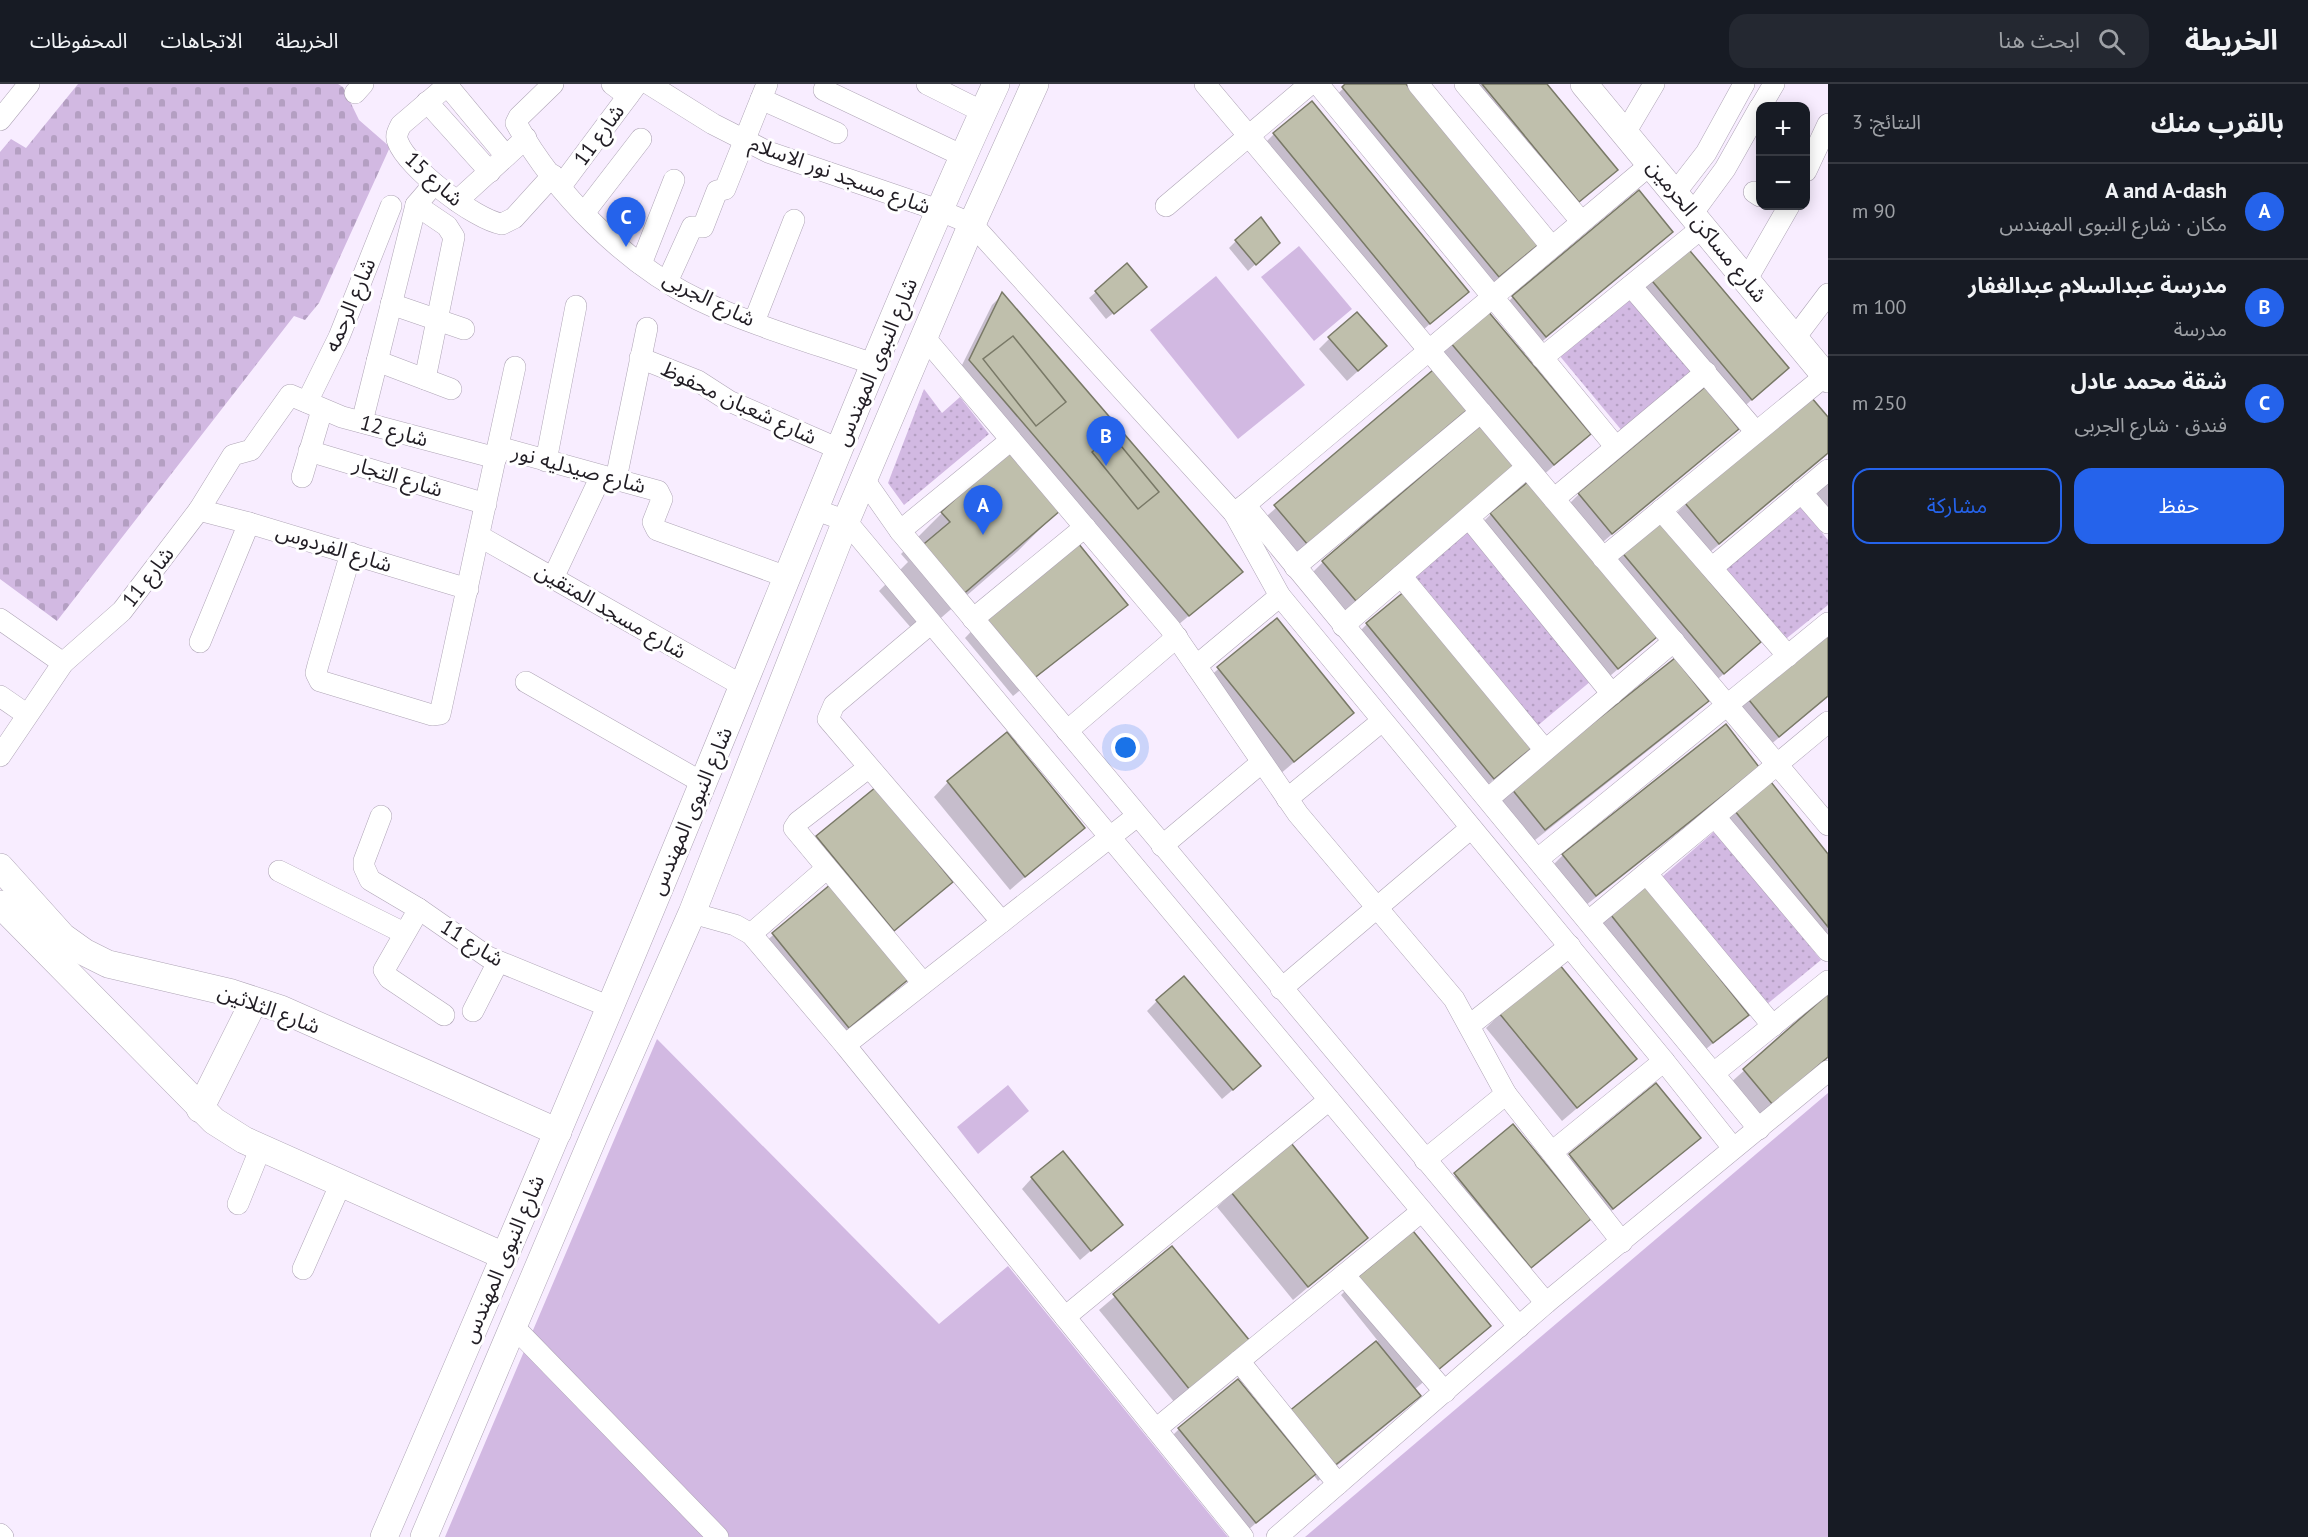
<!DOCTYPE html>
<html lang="ar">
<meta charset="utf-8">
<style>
:root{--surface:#171b24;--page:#242831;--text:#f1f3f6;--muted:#9ea1a6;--line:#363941;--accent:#2563eb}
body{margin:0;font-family:"PT Sans","Noto Sans Arabic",sans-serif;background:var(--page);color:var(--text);direction:rtl}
.controls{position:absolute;right:18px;top:18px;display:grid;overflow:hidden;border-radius:12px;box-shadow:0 3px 15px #0003}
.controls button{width:54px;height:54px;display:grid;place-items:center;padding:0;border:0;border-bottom:2px solid var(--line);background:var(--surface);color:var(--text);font:30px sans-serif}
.you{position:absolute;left:1126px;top:664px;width:21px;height:21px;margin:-15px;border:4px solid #fff;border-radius:50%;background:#1a73e8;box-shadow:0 0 0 9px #1a73e833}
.badge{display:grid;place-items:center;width:39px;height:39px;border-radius:50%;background:var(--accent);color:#fff;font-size:20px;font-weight:700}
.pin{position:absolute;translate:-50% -50px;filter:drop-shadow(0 2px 3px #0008)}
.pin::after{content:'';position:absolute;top:32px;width:21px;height:18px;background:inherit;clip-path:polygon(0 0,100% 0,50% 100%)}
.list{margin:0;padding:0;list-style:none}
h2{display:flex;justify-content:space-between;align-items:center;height:78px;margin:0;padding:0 24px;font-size:26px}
h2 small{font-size:20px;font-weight:400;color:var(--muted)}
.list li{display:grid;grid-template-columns:39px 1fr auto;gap:18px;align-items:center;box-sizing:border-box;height:96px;padding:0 24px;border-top:2px solid var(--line)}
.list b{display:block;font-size:22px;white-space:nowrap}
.list p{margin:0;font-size:20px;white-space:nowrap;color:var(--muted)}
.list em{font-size:20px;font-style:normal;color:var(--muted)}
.actions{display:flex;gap:12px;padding:18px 24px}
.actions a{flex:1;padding:14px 0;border:2px solid var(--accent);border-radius:18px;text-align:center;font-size:21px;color:var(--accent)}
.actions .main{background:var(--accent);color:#fff}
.icon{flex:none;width:33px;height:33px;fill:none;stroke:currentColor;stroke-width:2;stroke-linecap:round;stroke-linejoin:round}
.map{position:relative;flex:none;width:1828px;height:1453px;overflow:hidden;direction:ltr}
header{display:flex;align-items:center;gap:36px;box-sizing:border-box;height:84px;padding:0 30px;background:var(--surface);border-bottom:2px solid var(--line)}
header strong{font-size:28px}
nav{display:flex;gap:33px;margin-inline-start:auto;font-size:21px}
.search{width:420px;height:54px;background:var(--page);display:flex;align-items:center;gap:15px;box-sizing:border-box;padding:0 21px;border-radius:18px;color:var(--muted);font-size:22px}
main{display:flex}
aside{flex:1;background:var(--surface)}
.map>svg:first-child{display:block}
</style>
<header>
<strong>الخريطة</strong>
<div class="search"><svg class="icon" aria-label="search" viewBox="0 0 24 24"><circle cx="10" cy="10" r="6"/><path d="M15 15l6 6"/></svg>ابحث هنا</div>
<nav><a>الخريطة</a><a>الاتجاهات</a><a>المحفوظات</a></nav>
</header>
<main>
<aside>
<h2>بالقرب منك<small>النتائج: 3</small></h2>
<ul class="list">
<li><span class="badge">A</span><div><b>A and A-dash</b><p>مكان · شارع النبوى المهندس</p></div><em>90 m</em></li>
<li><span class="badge">B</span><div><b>مدرسة عبدالسلام عبدالغفار</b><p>مدرسة</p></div><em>100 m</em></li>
<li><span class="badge">C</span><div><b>شقة محمد عادل</b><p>فندق · شارع الجربى</p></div><em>250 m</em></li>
</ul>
<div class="actions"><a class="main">حفظ</a><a>مشاركة</a></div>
</aside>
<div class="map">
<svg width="1828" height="1453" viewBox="0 0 1828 1453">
<defs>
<pattern id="cemetery-stones" width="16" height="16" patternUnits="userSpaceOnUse" patternTransform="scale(1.5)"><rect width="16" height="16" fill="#d2b9e2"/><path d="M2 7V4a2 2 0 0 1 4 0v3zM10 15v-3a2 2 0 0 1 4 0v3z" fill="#b49fc2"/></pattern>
<pattern id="park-dots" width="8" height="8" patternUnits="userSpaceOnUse" patternTransform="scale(1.5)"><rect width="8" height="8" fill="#d2b9e2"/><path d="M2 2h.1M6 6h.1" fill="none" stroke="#b49fc2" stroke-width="1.8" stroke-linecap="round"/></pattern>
</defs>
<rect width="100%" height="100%" fill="#f8edff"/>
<!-- green -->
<g fill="#d2b9e2">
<path d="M1299,162L1352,225L1314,257L1261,193Z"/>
<path d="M1216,192L1305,301L1238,355L1150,246Z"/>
<path d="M657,955L939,1240L1008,1182L1228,1453H445Z"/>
<path d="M1008,1001L1029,1027L978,1070L957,1043Z"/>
<path d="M1828,1009V1453H1305Z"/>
</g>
<!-- cemetery -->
<path fill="url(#cemetery-stones)" d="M78,0H338L343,3L359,36L390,63L319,219L305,236L294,232L57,537L0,495V68L11,55L26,64Z"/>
<!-- park -->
<g fill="url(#park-dots)">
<path d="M1628,203L1698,286L1623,348L1554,265Z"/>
<path d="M924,305L942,329L960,313L989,350L904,421L888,399Z"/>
<path d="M1800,422L1828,456V521L1782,558L1723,485Z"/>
<path d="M1464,444L1591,597L1536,643L1409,489Z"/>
<path d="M1716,746L1821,876L1766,921L1662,793Z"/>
</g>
<!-- shadow -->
<g fill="#0003">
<path d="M1348,0H1404L1536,161L1484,207L1329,18Z"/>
<path d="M1456,0H1545L1616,86L1564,132Z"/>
<path d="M1274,50L1467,207L1415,253L1260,64Z"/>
<path d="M1671,148L1531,267L1499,227L1513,213Z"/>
<path d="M1236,157L1278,159L1248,187L1229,164Z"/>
<path d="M1684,163L1787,284L1737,329L1634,207Z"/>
<path d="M1096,208L1138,209L1106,235L1089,214Z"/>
<path d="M1002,211L1241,488L1178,541L959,287L992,221Z"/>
<path d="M1329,255L1375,272L1347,297L1319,265Z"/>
<path d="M1451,259L1589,350L1539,395L1437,273Z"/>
<path d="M1432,288L1464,326L1293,474L1261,437Z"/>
<path d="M1828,336V370L1704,473L1671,434L1686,420Z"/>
<path d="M1737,344L1597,463L1565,424L1579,410Z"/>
<path d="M1513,382L1341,530L1309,492L1323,478Z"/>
<path d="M1828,390V438L1806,411Z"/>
<path d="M1059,426L1018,467L919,553L879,507L908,478L901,470L942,429Z"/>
<path d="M1491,430L1655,553L1603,598L1477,444Z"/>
<path d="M1621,468L1759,558L1709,603L1607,482Z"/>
<path d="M1126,521L1013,612L965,554L979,539Z"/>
<path d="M1276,536L1352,629L1279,691L1203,598Z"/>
<path d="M1367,540L1531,663L1479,708L1353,554Z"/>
<path d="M1828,544V613L1764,666L1732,627Z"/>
<path d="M1707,616L1693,631L1530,760L1498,719L1512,705Z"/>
<path d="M1766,695L1828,772V864L1718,737Z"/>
<path d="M1743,697L1581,825L1549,785L1563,771Z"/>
<path d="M948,698L1083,743L1010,806L934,713Z"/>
<path d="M875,705L951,798L879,860L907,895L834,957L758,864L831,802L803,767Z"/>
<path d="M1608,827L1747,930L1698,972L1593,841Z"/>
<path d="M1828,912V973L1758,1034L1729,1000Z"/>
<path d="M1157,917L1249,992L1222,1015L1147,927Z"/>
<path d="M1500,930L1635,975L1562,1037L1486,944Z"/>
<path d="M1656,1001L1699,1054L1598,1138L1555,1086Z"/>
<path d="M1513,1042L1589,1135L1516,1197L1441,1104Z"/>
<path d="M1032,1094L1121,1141L1080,1176L1022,1105Z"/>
<path d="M1232,1109L1366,1154L1293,1216L1217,1123Z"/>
<path d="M1172,1164L1248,1257L1175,1319L1099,1226Z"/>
<path d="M1355,1197L1489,1242L1414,1306L1419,1312L1405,1326L1318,1397L1313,1390L1241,1452L1165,1359L1179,1345L1276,1343L1378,1257L1341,1211Z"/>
</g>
<!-- building -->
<g fill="#bfbfac" stroke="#797967" stroke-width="1.5">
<path d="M1345,0H1406L1538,161L1499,193L1342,3Z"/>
<path d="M1482,0H1547L1618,86L1579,118Z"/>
<path d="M1312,17L1469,208L1430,240L1273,49Z"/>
<path d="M1639,106L1673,148L1546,253L1512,212Z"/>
<path d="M1261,133L1280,159L1256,181L1235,156Z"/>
<path d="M1685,161L1789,284L1752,316L1648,192Z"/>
<path d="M1127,179L1147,203L1114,230L1095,207Z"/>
<path d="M1002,208L1243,488L1189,532L969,276Z"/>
<path d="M1487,226L1591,350L1554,381L1450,258Z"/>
<path d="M1357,228L1387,262L1358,287L1328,253Z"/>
<path d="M1013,252L1066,318L1036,342L983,275Z"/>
<path d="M1433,286L1467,326L1308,461L1274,421Z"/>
<path d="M1705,303L1739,345L1612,450L1578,409Z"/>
<path d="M1811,313L1828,333V369L1719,460L1685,419Z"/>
<path d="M1480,342L1515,382L1356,517L1322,477Z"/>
<path d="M1112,351L1159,408L1138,425L1092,368Z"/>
<path d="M1008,367L1061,426L960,513L919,464L950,438L941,428Z"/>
<path d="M1529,397L1657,553L1618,585L1490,429Z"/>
<path d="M1657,435L1761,558L1724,590L1620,466Z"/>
<path d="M1078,459L1128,521L1028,599L978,538Z"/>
<path d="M1405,507L1533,663L1494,695L1366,539Z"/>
<path d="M1277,534L1354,629L1294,678L1217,583Z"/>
<path d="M1828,542V612L1779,653L1745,611Z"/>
<path d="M1675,574L1709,617L1545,746L1511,704Z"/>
<path d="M1726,640L1759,683L1596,812L1562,770Z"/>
<path d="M1007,648L1085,744L1025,793L947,697Z"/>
<path d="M1767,693L1828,770V843L1731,722Z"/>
<path d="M876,703L953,798L894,847L816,752Z"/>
<path d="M1642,797L1749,931L1713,959L1607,826Z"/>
<path d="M831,800L909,895L849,944L772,849Z"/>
<path d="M1559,880L1637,975L1577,1024L1499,929Z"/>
<path d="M1184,892L1261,982L1233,1006L1156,916Z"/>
<path d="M1828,910V973L1773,1021L1743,985Z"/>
<path d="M1656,999L1701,1054L1613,1125L1569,1070Z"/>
<path d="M1513,1040L1591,1135L1531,1184L1454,1089Z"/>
<path d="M1291,1059L1368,1154L1308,1203L1231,1108Z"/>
<path d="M1063,1067L1123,1141L1091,1167L1031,1093Z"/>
<path d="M1413,1147L1491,1242L1432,1291L1354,1196Z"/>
<path d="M1172,1162L1250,1257L1190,1306L1113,1210Z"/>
<path d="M1376,1257L1421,1312L1333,1383L1288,1328Z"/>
<path d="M1238,1295L1316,1390L1256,1439L1178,1344Z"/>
</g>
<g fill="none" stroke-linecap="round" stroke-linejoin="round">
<!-- minor casing -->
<g stroke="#afa5b6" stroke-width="22">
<g id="minor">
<path d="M449,0L401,41C398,47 395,52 398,58C407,83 475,136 502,140L514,134L553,91"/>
<path d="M553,0L519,33L516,39C555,109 625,180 697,215C753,242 814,259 873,280"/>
<path d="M612,0L628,12"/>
<path d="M649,0L713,40L768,68L941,127L972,140L1234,429L1280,512L1664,977L1733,1064"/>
<path d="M927,0L983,28"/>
<path d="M1205,0L1828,741"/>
<path d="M1318,0L1615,362"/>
<path d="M1418,0L1551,162"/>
<path d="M1465,0L1581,137"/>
<path d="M447,1L506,72"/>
<path d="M824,6L963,72"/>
<path d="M355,9L363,0"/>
<path d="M761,15L837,49"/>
<path d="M427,18L490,88"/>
<path d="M1761,22L1774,0"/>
<path d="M0,36L29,0"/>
<path d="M1625,49L1654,0"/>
<path d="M1806,87L1828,40"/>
<path d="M561,102L637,0"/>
<path d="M1754,108L1760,112"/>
<path d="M1675,109L1706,69L1744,0"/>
<path d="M457,117L526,54"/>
<path d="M416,121L447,142L454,153L425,295"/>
<path d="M1166,122L1310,0"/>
<path d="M584,129L641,55"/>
<path d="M1692,130L1725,85L1760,23"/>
<path d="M641,180L674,96"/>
<path d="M1747,195L1789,122"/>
<path d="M667,198L692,143H703L717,107L725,105L767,0"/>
<path d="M1631,202L1756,348"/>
<path d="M391,220L464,245"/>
<path d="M754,238L794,136"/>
<path d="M925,254L1170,544L1298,730L1454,915L1506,1010L1622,1158"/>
<path d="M1794,255L1828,210"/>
<path d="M640,274L698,297L729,317L839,365"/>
<path d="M1542,274L1703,143"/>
<path d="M377,277L451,305"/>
<path d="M307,318L339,253L391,122"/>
<path d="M362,338L416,121L434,100"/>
<path d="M498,363L658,407L662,415L653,438L657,446L787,493"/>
<path d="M309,367L486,420"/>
<path d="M546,377L576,222"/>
<path d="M302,393L322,326"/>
<path d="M616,395L647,244"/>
<path d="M865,397L900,447L1546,1219"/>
<path d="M1801,408L1828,439"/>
<path d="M1554,415L1706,288"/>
<path d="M1245,421L1651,80"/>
<path d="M814,425L846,437L1519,1243"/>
<path d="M199,426L249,439L468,505"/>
<path d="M1661,426L1788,572"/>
<path d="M1234,429L1245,421L1759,1045"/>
<path d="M1469,434L1612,610"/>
<path d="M900,447L1011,356"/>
<path d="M479,452L743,602"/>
<path d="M351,469L318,581L316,589L320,597L432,631L440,630L515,283"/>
<path d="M1603,474L1825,292"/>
<path d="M1295,483L1481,328"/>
<path d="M1713,483L1828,386"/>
<path d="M1401,492L1545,666"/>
<path d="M553,494L601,392"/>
<path d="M0,535L63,579"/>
<path d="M973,535L1085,443"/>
<path d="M930,540L834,621L828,635L1002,838"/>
<path d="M1343,542L1527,383"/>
<path d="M200,558L249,439"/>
<path d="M1196,582L1280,512"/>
<path d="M526,598L703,699"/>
<path d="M0,612L26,630"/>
<path d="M1067,647L1177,553"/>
<path d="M0,672L63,579L122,527L199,426L233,371L251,366L290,311L342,333L496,374"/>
<path d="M868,684L798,738L794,744L923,899"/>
<path d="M1287,715L1382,637"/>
<path d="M1488,715L1674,557"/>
<path d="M381,732L364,777V783L370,796L419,825L488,873L610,923"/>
<path d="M1715,733L1828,867"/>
<path d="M1162,762L1261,679"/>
<path d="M1538,775L1828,539"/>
<path d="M279,787L404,849"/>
<path d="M1647,790L1773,942"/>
<path d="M419,825L384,886L389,894L444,931"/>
<path d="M692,829L735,841L751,850L845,961L1243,1453"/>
<path d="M1589,837L1828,638"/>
<path d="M751,850L826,785"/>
<path d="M1281,905L1471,744"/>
<path d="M473,927L498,878"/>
<path d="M1470,941L1570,862"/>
<path d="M845,961L1137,732"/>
<path d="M1714,989L1828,897"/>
<path d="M1552,1068L1664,977"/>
<path d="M1425,1076L1506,1010"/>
<path d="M238,1120L261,1063"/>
<path d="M303,1185L341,1099"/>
<path d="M1344,1191L1445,1308"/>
<path d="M1065,1233L1329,1016"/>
<path d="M514,1243L718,1453"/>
<path d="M1239,1277L1338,1400"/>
<path d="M1156,1345L1422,1127"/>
<path d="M0,1450L3,1453"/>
<path d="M1277,1453L1546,1219L1828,987"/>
</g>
</g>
<!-- tertiary casing -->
<g stroke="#afa5b6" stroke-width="28">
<g id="tertiary">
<path d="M1584,0L1828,295"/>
<path d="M0,783L63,853L84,868L108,880L232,909L281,925L558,1048"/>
<path d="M0,820L214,1037L244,1056L504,1172"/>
<path d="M200,1025L254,917"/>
<path d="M384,1453C493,1201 601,948 705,694C801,462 891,228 996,0"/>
<path d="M424,1453L596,1047L692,829L846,437L972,140L1035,0"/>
</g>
</g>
<!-- minor -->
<use href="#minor" stroke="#fff" stroke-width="21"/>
<!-- tertiary -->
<use href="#tertiary" stroke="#fff" stroke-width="27"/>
</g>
<g text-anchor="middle" stroke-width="6" stroke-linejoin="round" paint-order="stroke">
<!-- street labels -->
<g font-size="21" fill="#211d24" stroke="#fff">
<text transform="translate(599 51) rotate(-54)" y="7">شارع 11</text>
<text transform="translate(840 91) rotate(20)" y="7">شارع مسجد نور الاسلام</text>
<text transform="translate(434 95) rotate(42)" y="7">شارع 15</text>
<text transform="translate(1707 147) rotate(51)" y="7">شارع مساكن الحرمين</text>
<text transform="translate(709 215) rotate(26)" y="7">شارع الجربى</text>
<text transform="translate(350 221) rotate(-67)" y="7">شارع الرحمه</text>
<text transform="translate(876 278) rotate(-67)" y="7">شارع النبوى المهندس</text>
<text transform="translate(739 319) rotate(25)" y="7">شارع شعبان محفوظ</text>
<text transform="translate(394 347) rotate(15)" y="7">شارع 12</text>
<text transform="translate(579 385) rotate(15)" y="7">شارع صيدليه نور</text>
<text transform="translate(398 393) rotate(17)" y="7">شارع التجار</text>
<text transform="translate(334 464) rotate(17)" y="7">شارع الفردوس</text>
<text transform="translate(148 493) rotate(-52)" y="7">شارع 11</text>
<text transform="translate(611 527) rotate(30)" y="7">شارع مسجد المتقين</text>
<text transform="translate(691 727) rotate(-67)" y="7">شارع النبوى المهندس</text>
<text transform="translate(472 859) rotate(32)" y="7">شارع 11</text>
<text transform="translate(269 925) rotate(20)" y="7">شارع الثلاثين</text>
<text transform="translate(503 1175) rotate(-67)" y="7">شارع النبوى المهندس</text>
</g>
</g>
</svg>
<div class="controls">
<button>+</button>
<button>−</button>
</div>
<div class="you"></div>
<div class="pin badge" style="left:983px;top:451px">A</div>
<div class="pin badge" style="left:1106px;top:382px">B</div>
<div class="pin badge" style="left:626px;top:163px">C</div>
</div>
</main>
